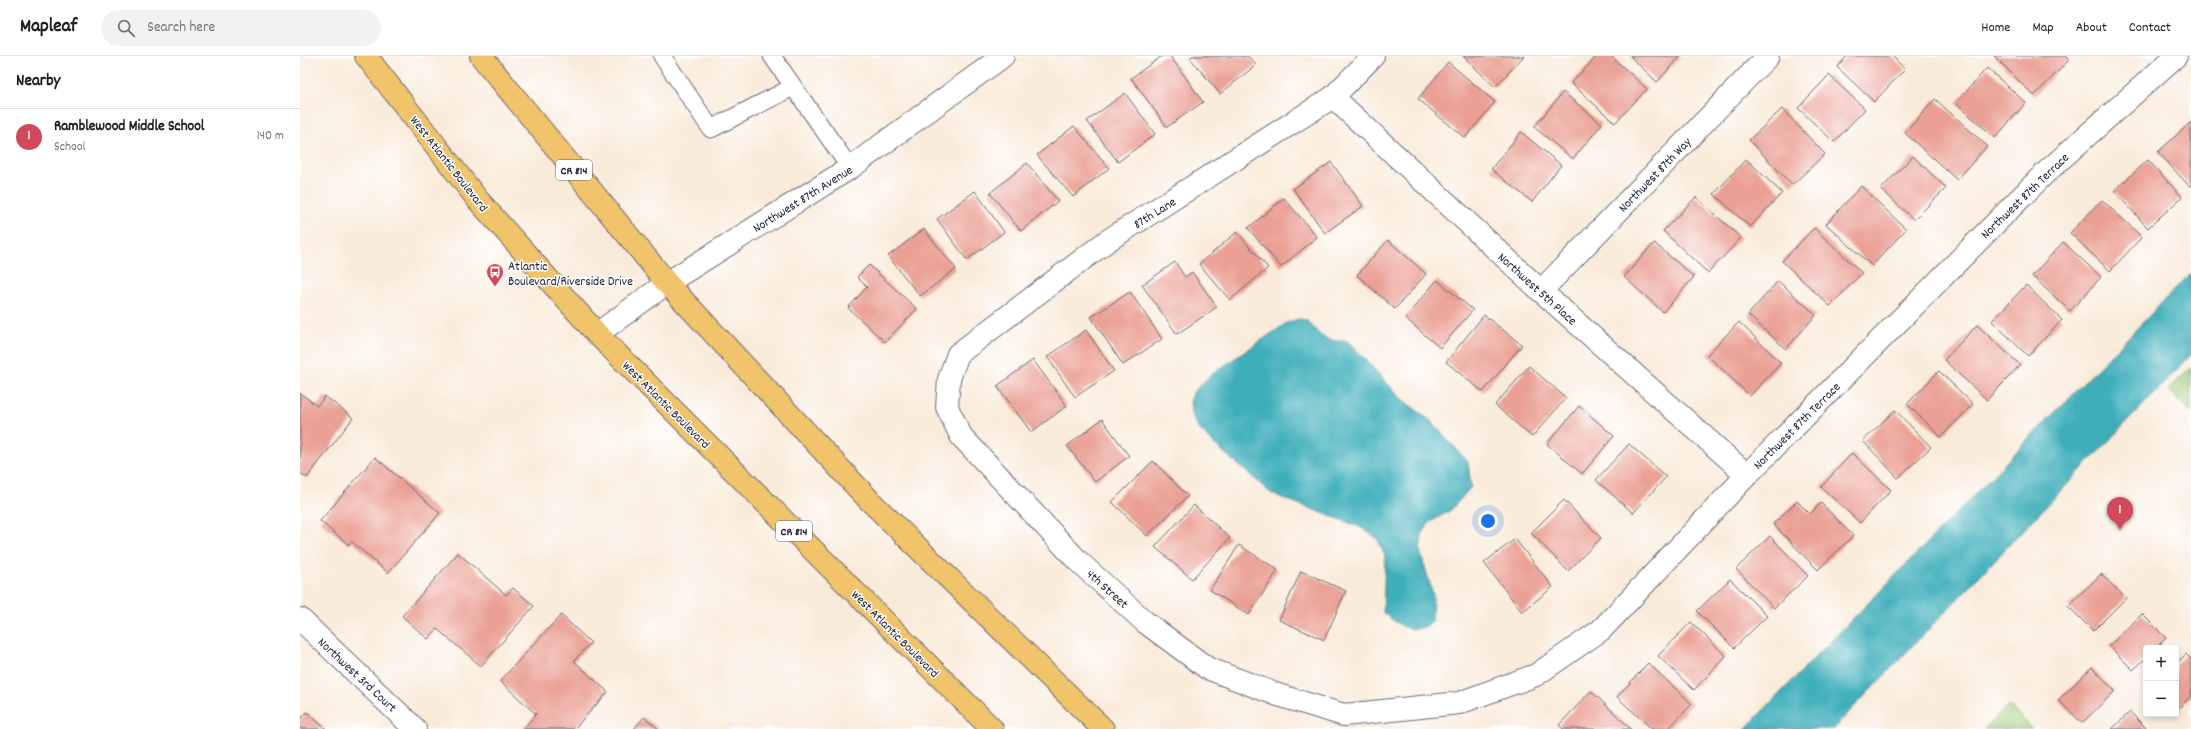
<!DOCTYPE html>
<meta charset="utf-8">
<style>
:root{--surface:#fff;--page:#f2f2f2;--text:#202124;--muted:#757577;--line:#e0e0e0;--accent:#d1495b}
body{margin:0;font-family:Dekko,sans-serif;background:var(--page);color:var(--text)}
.controls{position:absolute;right:12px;bottom:12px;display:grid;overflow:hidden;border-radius:4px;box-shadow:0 2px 6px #0003}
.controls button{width:36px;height:36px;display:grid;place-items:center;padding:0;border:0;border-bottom:1px solid var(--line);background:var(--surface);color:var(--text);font:20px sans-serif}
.you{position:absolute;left:1188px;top:465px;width:14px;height:14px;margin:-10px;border:3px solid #fff;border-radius:50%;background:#1a73e8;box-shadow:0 0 0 6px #1a73e833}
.badge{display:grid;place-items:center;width:26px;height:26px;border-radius:50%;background:var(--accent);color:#fff;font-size:13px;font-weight:700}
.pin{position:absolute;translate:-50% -33px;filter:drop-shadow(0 1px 2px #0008)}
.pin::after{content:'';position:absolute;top:21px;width:14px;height:12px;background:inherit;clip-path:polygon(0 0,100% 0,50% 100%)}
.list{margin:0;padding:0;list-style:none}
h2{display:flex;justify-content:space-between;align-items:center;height:52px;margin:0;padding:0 16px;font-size:17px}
h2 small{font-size:13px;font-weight:400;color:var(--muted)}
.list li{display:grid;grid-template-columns:26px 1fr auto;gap:12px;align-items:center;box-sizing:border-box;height:56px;padding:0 16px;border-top:1px solid var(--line)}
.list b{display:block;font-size:15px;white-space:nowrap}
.list p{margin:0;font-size:13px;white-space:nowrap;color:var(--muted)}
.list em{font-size:13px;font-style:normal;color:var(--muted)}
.icon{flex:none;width:22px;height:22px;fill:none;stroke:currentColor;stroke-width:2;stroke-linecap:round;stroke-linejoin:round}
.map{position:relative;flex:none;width:1891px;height:673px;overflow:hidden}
header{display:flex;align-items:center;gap:24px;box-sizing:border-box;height:56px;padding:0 20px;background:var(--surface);border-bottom:1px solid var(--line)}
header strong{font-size:19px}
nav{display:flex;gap:22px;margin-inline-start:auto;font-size:14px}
.search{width:280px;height:36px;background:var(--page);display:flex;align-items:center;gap:10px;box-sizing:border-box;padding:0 14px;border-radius:22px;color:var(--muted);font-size:15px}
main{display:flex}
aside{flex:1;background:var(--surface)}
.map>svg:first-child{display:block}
</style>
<header>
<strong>Mapleaf</strong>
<div class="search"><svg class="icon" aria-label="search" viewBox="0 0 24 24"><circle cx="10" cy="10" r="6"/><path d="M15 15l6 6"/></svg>Search here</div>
<nav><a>Home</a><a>Map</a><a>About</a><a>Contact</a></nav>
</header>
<main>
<aside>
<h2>Nearby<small></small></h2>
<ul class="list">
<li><span class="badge">1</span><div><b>Ramblewood Middle School</b><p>School</p></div><em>140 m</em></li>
</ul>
</aside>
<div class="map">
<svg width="1891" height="673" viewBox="0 0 1891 673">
<rect width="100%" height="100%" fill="#fff"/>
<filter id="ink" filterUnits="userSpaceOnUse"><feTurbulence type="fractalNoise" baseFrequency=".025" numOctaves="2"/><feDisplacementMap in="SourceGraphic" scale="8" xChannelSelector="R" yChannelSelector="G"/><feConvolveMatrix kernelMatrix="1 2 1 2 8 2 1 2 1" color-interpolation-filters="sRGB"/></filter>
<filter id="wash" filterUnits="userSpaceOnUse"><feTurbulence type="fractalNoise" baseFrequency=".012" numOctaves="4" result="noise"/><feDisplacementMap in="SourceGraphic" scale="16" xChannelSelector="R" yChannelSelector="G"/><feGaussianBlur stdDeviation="0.9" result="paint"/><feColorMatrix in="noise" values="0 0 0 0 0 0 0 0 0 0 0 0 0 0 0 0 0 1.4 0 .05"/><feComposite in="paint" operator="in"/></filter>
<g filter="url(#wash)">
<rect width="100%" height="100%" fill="#f9ebda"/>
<!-- green -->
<g fill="#9bc876" stroke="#5e7558">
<path d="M1891,312V356L1868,334Z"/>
<path d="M1708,649L1733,673H1684Z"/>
</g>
<!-- water -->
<g fill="#3eaeba" stroke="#30687a">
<path d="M1891,217V299L1533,673H1445Z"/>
<path d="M999,263L1007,264C1022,282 1024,286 1048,285L1102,343L1132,366L1168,406L1171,431L1151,454L1129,467L1122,479L1120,495L1133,538L1132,566C1113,581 1100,569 1083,557L1085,500L1077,482L1060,471L972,438L913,387L899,373L892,359L890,346L894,335L912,318L988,266Z"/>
</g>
<g id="blocks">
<!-- building -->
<g fill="#eaa094">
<path d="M862,0H870L903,46L867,71L831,22Z"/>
<path d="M892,0H948L956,9L920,38L890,2Z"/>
<path d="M1163,0H1224L1195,31Z"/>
<path d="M1297,0H1311L1347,33L1315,67L1271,27Z"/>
<path d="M1330,0H1381L1357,26Z"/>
<path d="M1547,0H1592L1605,13L1574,46L1537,11Z"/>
<path d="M1694,0H1765L1769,4L1734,40Z"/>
<path d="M1148,6L1195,46L1165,82L1118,43Z"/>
<path d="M1687,12L1726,47L1695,82L1656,47Z"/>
<path d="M1529,19L1565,53L1534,86L1498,52Z"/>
<path d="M1263,36L1302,68L1273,103L1234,71Z"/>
<path d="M825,37L855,78L818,106L787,65Z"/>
<path d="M1635,43L1687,90L1657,124L1605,77Z"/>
<path d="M1482,53L1525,98L1492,129L1449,84Z"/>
<path d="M1891,66V129L1889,130L1858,96Z"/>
<path d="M774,70L809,112L773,141L737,99Z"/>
<path d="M1221,76L1261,109L1232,146L1191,113Z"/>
<path d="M1613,100L1646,132L1614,164L1581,133Z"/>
<path d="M1446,103L1482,137L1450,171L1414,138Z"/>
<path d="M1848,104L1882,141L1848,172L1814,135Z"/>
<path d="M1031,106L1063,150L1025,177L993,133Z"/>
<path d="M727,107L758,145L721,175L690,137Z"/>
<path d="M1561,130L1606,173L1572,210L1526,168Z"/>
<path d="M675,135L704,176L667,204L637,163Z"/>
<path d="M1396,141L1441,182L1408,217L1363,175Z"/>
<path d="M984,142L1017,181L981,211L948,172Z"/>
<path d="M1802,144L1842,181L1810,215L1770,177Z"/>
<path d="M1514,172L1562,217L1530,250L1482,205Z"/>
<path d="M624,173L656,213L620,240L588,200Z"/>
<path d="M937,176L968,212L930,244L899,208Z"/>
<path d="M1088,184L1126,218L1095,253L1057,219Z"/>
<path d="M1763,186L1801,221L1770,255L1732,220Z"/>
<path d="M1354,187L1394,221L1363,256L1324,221Z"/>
<path d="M875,206L885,221L892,216L917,251L877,278L842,229Z"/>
<path d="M569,209L617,253L585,286L548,252L567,231L557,221Z"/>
<path d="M1137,224L1173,254L1140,292L1105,262Z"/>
<path d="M1478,225L1516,259L1486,293L1448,259Z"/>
<path d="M1726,229L1762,264L1728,300L1692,265Z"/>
<path d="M830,236L862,283L823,309L791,261Z"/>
<path d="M1184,259L1222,289L1183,336L1146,306Z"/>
<path d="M1439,266L1481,307L1450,340L1407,299Z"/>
<path d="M1677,269L1720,309L1687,344L1644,304Z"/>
<path d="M786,274L814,315L775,341L747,301Z"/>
<path d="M733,304L767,350L731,376L697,330Z"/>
<path d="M1229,310L1266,342L1232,381L1195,349Z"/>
<path d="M1639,315L1673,348L1641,381L1607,348Z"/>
<path d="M0,337L17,350L25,340L53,362L7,422L0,417Z"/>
<path d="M1279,350L1314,380L1282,418L1247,388Z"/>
<path d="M1595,354L1631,391L1598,422L1563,385Z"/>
<path d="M802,363L829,400L795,426L767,390Z"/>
<path d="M1329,388L1366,421L1333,457L1296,424Z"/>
<path d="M1552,397L1591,434L1560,467L1521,431Z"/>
<path d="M75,401L140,457L88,517L51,485L49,489L20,465Z"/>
<path d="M853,405L888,440L847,480L812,446Z"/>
<path d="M1264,444L1301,482L1268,515L1231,477Z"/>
<path d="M1497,445L1510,458L1521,447L1553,480L1518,514L1473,468Z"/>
<path d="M894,449L930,482L892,523L855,491Z"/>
<path d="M1470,480L1508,520L1474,552L1436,513Z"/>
<path d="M1215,483L1253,531L1222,556L1184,507Z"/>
<path d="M939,489L978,514L949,559L910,534Z"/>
<path d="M158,497L206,539L213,532L234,550L181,610L137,573L128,583L102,560Z"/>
<path d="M1001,515L1046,535L1024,584L979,564Z"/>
<path d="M1801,518L1826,542L1793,575L1768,550Z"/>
<path d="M1430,523L1467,560L1434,592L1397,555Z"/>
<path d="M1842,558L1866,582L1856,592H1846V602L1833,614L1809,590Z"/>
<path d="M261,559L291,587L274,605L308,636L274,673H223L236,658L200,625Z"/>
<path d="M1391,566L1426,600L1394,634L1358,600Z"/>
<path d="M1886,598L1891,603V640L1876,655V608Z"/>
<path d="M1348,607L1392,648L1368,673H1352L1317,641Z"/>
<path d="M1792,611L1815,635L1782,667L1758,644Z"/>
<path d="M1291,635L1331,673H1263L1259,669Z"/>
<path d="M7,656L26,673H0V663Z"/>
<path d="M1830,656L1847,673H1812Z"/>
<path d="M344,661L359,673H334Z"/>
</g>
</g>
</g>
<g filter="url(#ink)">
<use href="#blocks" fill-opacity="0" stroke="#6d6873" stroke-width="1"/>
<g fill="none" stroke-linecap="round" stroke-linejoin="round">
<!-- service casing -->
<g stroke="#6d6873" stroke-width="19">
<g id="service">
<path d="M362,0L411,73L493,31"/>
<path d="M472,0L550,112"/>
</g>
</g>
<!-- minor casing -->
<g stroke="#6d6873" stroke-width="24">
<g id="minor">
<path d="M1073,0L1033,41L807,185L658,298L649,323L647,351L661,380L778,505L845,566L907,612L978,639L1044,659L1159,647L1236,619L1301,574L1447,419L1743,119L1876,0"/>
<path d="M1033,41L1241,235L1447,419"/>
<path d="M1241,235L1468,0"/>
<path d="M297,278L367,227L550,112L703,0"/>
<path d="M0,563L115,673"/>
</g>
</g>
<!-- primary casing -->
<g stroke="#6d6873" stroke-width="24">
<g id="primary">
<path d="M66,0L178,144L297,278L692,673"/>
<path d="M181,0L367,227L570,445L803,673"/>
</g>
</g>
<!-- service -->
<use href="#service" stroke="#fff" stroke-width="17"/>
<!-- minor -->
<use href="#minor" stroke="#fff" stroke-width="22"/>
<!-- primary -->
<use href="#primary" stroke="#f1c36a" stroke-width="22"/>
</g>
</g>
<!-- icons -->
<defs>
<g id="bus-pin" transform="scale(0.9)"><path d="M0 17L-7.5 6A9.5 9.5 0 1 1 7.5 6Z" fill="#d1495b" stroke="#fff"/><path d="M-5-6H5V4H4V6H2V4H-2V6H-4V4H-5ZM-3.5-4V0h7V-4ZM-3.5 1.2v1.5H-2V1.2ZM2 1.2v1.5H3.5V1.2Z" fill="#fff"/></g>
</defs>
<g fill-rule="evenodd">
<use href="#bus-pin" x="195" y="216"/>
</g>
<g text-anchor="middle" stroke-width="3" stroke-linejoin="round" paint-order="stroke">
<!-- shield labels -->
<g fill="#fff" stroke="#646476" stroke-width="1">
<rect x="256" y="104" width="36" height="20" rx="3"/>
<rect x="476" y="465" width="36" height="20" rx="3"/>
</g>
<g font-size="12" font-weight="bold" fill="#22223b">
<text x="274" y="118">CR 814</text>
<text x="494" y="479">CR 814</text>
</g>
<!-- street labels -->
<g font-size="13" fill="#22223b" stroke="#fff">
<text transform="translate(150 107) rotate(52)" y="5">West Atlantic Boulevard</text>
<text transform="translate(1354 118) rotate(-46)" y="5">Northwest 87th Way</text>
<text transform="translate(1724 139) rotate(-44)" y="5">Northwest 87th Terrace</text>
<text transform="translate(502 142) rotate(-32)" y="5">Northwest 87th Avenue</text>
<text transform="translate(854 156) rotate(-32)" y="5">87th Lane</text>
<text transform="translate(1238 232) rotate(42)" y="5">Northwest 5th Place</text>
<text transform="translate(367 348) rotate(45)" y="5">West Atlantic Boulevard</text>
<text transform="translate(1496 369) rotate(-45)" y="5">Northwest 87th Terrace</text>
<text transform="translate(808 532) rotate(42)" y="5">4th Street</text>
<text transform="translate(596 577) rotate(45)" y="5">West Atlantic Boulevard</text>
<text transform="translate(58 618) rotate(43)" y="5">Northwest 3rd Court</text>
</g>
<!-- poi labels -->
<g font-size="13" fill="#22223b" stroke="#fff" text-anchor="start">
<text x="208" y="214">Atlantic<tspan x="208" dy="15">Boulevard/Riverside Drive</tspan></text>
</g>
</g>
</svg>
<div class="controls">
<button>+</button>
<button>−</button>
</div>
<div class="you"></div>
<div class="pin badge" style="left:1820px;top:474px">1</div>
</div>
</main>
